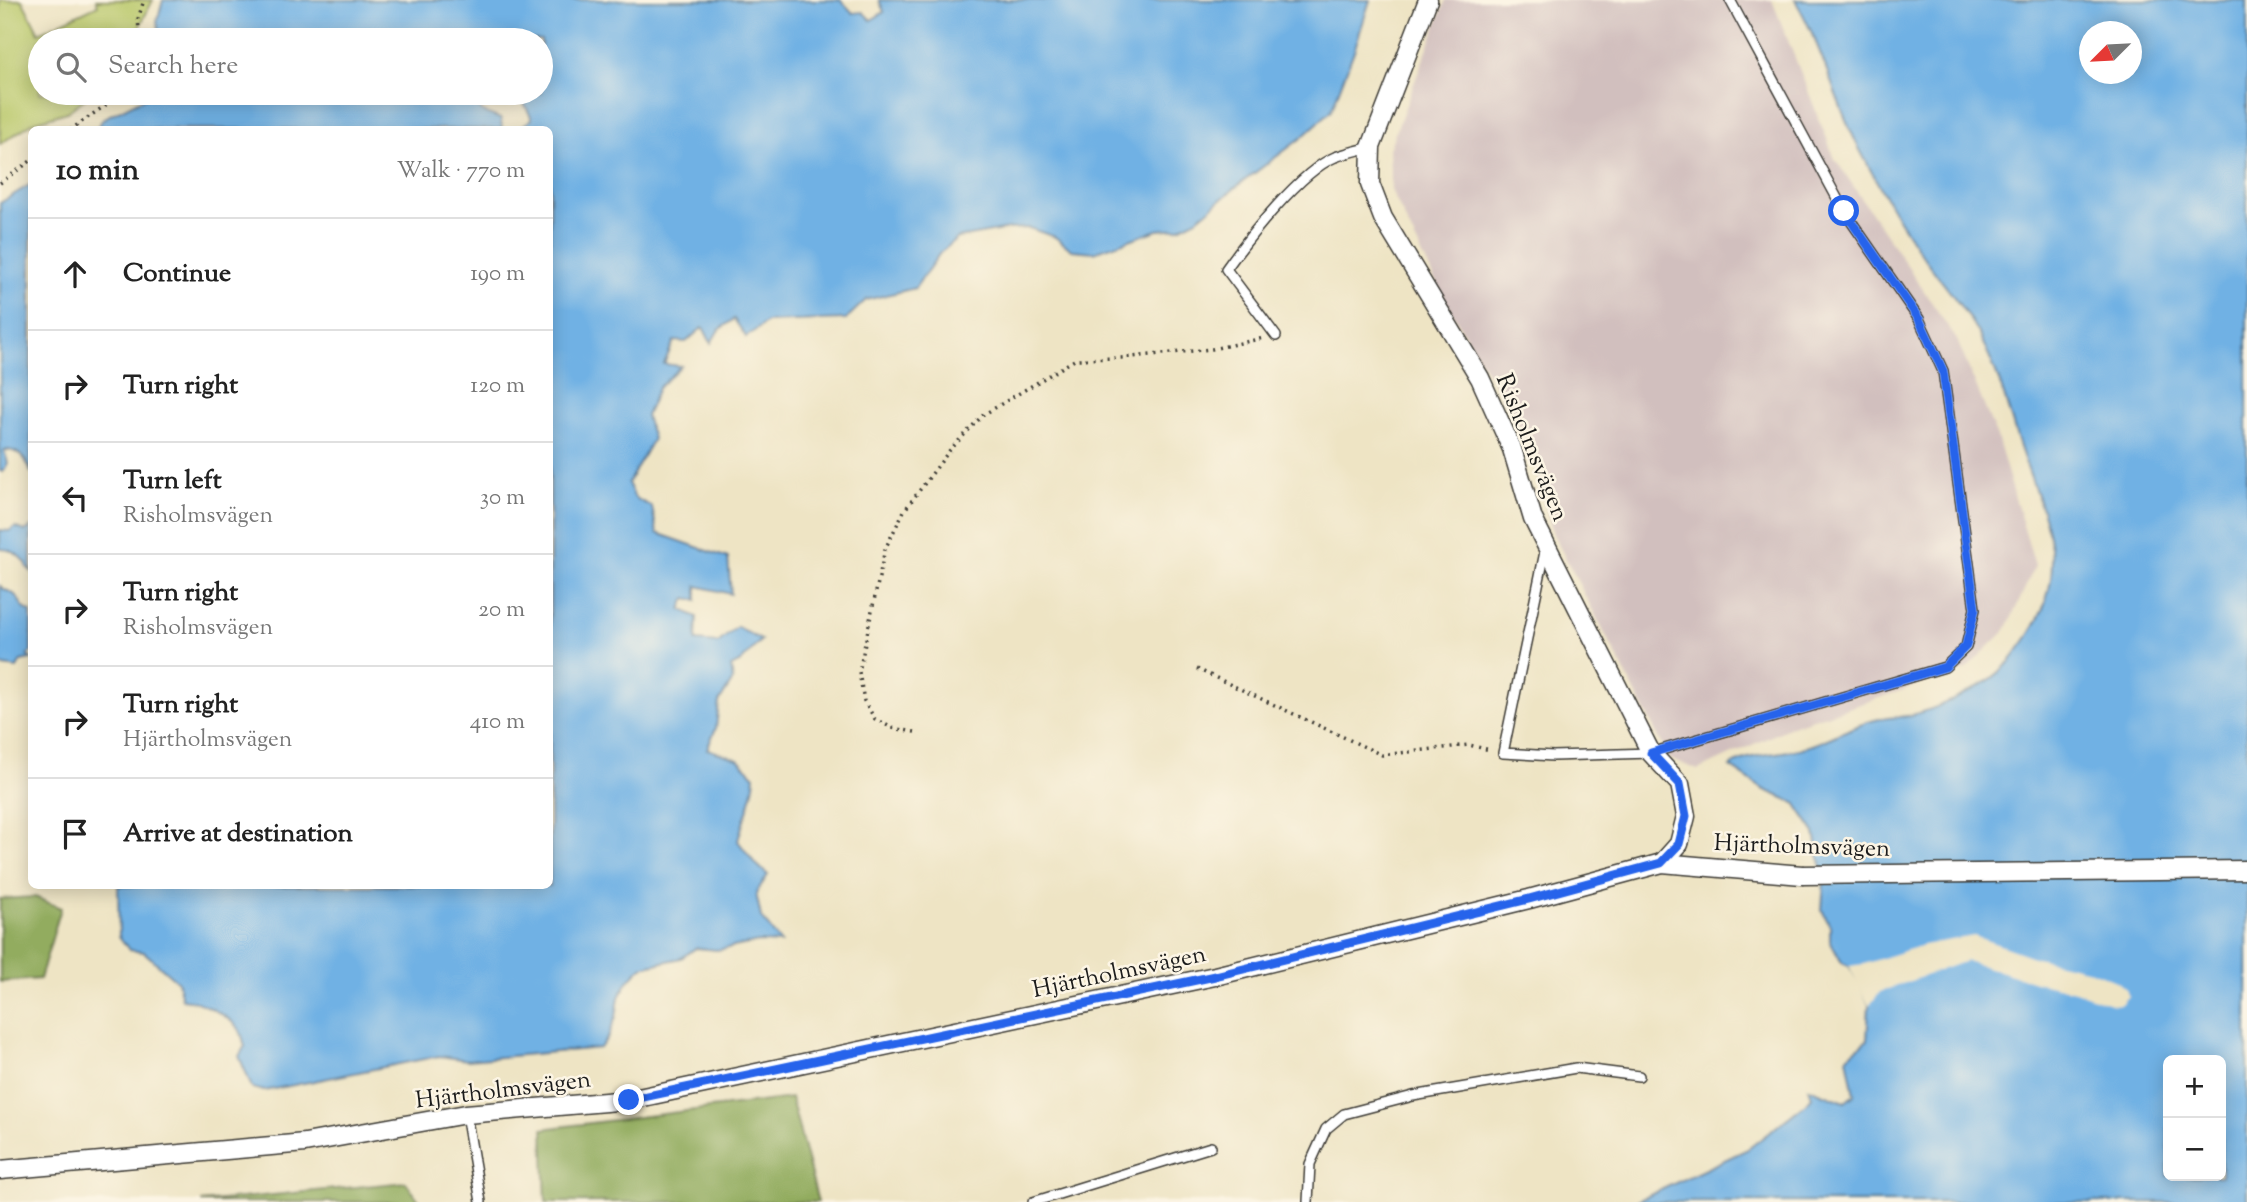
<!DOCTYPE html>
<meta charset="utf-8">
<style>
:root{--surface:#fff;--page:#f2f2f2;--text:#222;--muted:#767676;--line:#e0e0e0}
body{margin:0;font-family:"Sorts Mill Goudy",serif;background:var(--page);color:var(--text)}
.controls{position:absolute;right:21px;bottom:21px;display:grid;overflow:hidden;border-radius:10px;box-shadow:0 4px 18px #0003}
.controls button{width:63px;height:63px;display:grid;place-items:center;padding:0;border:0;border-bottom:2px solid var(--line);background:var(--surface);color:var(--text);font:35px sans-serif}
.compass{position:absolute;left:2079px;top:21px;width:63px;height:63px;border-radius:50%;background:var(--surface);box-shadow:0 4px 18px #0003;rotate:246deg}
.stop{position:absolute;width:21px;height:21px;margin:-16px;border:5px solid #2563eb;border-radius:50%;background:#fff}
.stop.end{background:#2563eb;border-color:#fff;box-shadow:0 2px 7px #0008}
.list{margin:0;padding:0;list-style:none}
h2{display:flex;justify-content:space-between;align-items:center;height:91px;margin:0;padding:0 28px;font-size:30px}
h2 small{font-size:23px;font-weight:400;color:var(--muted)}
.list li{display:grid;grid-template-columns:46px 1fr auto;gap:21px;align-items:center;box-sizing:border-box;height:112px;padding:0 28px;border-top:2px solid var(--line)}
.list b{display:block;font-size:26px;white-space:nowrap}
.list p{margin:0;font-size:23px;white-space:nowrap;color:var(--muted)}
.list em{font-size:23px;font-style:normal;color:var(--muted)}
.icon{flex:none;width:38px;height:38px;fill:none;stroke:currentColor;stroke-width:2;stroke-linecap:round;stroke-linejoin:round}
.map{position:relative;flex:none;width:2247px;height:1202px;overflow:hidden}
.search{position:absolute;background:var(--surface);box-shadow:0 4px 18px #0003;left:28px;top:28px;width:525px;height:77px;display:flex;align-items:center;gap:18px;box-sizing:border-box;padding:0 24px;border-radius:38px;color:var(--muted);font-size:26px}
.panel{position:absolute;background:var(--surface);box-shadow:0 4px 18px #0003;left:28px;top:126px;width:525px;height:763px;border-radius:10px}
.map>svg:first-child{display:block}
</style>
<div class="map">
<svg width="2247" height="1202" viewBox="0 0 2247 1202">
<rect width="100%" height="100%" fill="#fcf5e5"/>
<filter id="ink" filterUnits="userSpaceOnUse"><feTurbulence type="fractalNoise" baseFrequency=".0143" numOctaves="2"/><feDisplacementMap in="SourceGraphic" scale="14" xChannelSelector="R" yChannelSelector="G"/><feConvolveMatrix kernelMatrix="1 2 1 2 8 2 1 2 1" color-interpolation-filters="sRGB"/></filter>
<filter id="wash" filterUnits="userSpaceOnUse"><feTurbulence type="fractalNoise" baseFrequency=".00686" numOctaves="4" result="noise"/><feDisplacementMap in="SourceGraphic" scale="28" xChannelSelector="R" yChannelSelector="G"/><feGaussianBlur stdDeviation="1.57" result="paint"/><feColorMatrix in="noise" values="0 0 0 0 0 0 0 0 0 0 0 0 0 0 0 0 0 1.4 0 .05"/><feComposite in="paint" operator="in"/></filter>
<g filter="url(#wash)">
<rect width="100%" height="100%" fill="#eee4c4"/>
<!-- industrial -->
<path fill="#d1bfbe" d="M1446,0H1772L1835,159L1957,340L1997,437L2035,566L2006,630L1965,670L1795,725L1698,770L1670,759L1553,534L1527,440L1445,301L1391,190L1389,149Z"/>
<!-- green -->
<path fill="#b9c86a" stroke="#6a7243" stroke-width="2" d="M0,0H22L39,33L98,5L96,0H153L133,40H40V93H93L67,112L34,122L0,144Z"/>
<!-- forest -->
<g fill="#92ac5e" stroke="#57643d" stroke-width="2">
<path d="M35,897L61,908L40,979L0,982V899Z"/>
<path d="M791,1098L818,1202H546L543,1129Z"/>
<path d="M406,1182L420,1202H201Z"/>
</g>
<!-- water -->
<g fill="#6fb1e4" stroke="#466680" stroke-width="2" fill-rule="evenodd">
<path d="M163,0H841L853,13L863,12L871,20L884,12L879,0H1370L1354,51L1331,111L1300,139L1240,184L1197,219L1179,228L1158,230L1094,252L1072,250L1055,237L1029,228L1008,229L958,238L940,253L915,288L866,300L846,319L767,322L746,337L734,319L718,331L711,343L703,327L686,342L674,341L664,364L681,366L658,388L646,416L653,439L628,483L635,498L652,507L657,533L728,558L731,594L697,586V600L686,598L681,609L697,617L696,641L718,643L737,627L761,640L741,662L731,667L733,680L719,702L716,728L707,749L738,759L755,776C754,799 743,818 738,841L754,862L768,875L756,893L761,917L781,943L759,942L717,950L696,948L681,958L642,967L629,980L619,997L616,1017L608,1037L600,1048L468,1060L439,1056L264,1091L252,1088L239,1056L245,1046C243,1041 242,1033 239,1029C228,1015 199,1000 182,999L178,982L144,952L129,950L119,936L118,886H550V130L518,129L532,119L519,93H541V40H161L157,22Z"/>
<path d="M1795,0H2247V1202H1635L1748,1149L1808,1102L1812,1097L1809,1088L1845,1102L1854,1095L1847,1057L1867,1040L1869,1005L1860,984L1849,966L1842,963L1830,941V926L1822,910L1824,880L1815,833L1795,803L1763,789L1730,767C1744,753 1787,754 1806,747C1830,740 1851,726 1875,720C1887,717 1900,718 1912,715C1938,708 1966,695 1989,680C2005,670 2017,653 2028,637C2076,564 2041,514 2018,441C2006,402 1996,364 1975,328C1957,297 1932,272 1913,242C1894,213 1876,181 1860,150C1834,101 1824,49 1795,0ZM2090,32H2132V74H2090ZM2168,1060H2221V1176H2168Z"/>
<path d="M154,93H461L462,97L474,102L483,112L501,119L502,129H96L104,118Z"/>
<path d="M31,184V473C27,460 19,449 4,450L8,463L3,472L0,471V203Z"/>
<path d="M15,527L25,531L31,527V571L26,566L27,564C18,555 13,549 0,549V530L9,531Z"/>
<path d="M0,586C5,592 10,590 15,595C22,603 21,608 31,612V652L27,655L31,659L21,661L17,668L3,666L0,662Z"/>
</g>
<!-- pier -->
<path fill="#eee4c4" d="M1974,936L2036,958L2086,969L2118,982L2126,989L2128,996L2121,1004L2113,1005L2075,991L2035,982L1966,961L1880,992L1869,1006L1849,966L1864,964L1923,945Z"/>
</g>
<g filter="url(#ink)">
<g fill="none" stroke-linecap="round" stroke-linejoin="round">
<!-- service casing -->
<g stroke="#3c3a35" stroke-width="12">
<g id="service">
<path d="M1276,336L1226,269C1248,238 1301,171 1335,157C1346,153 1359,150 1371,147"/>
<path d="M1546,547L1503,753L1553,756L1651,753L1945,667L1966,647L1975,609L1943,371L1919,319L1844,211L1730,0"/>
<path d="M466,1114L481,1202"/>
<path d="M1033,1202L1211,1147"/>
<path d="M1308,1202L1310,1164L1326,1129L1344,1114L1413,1096L1576,1068L1639,1076"/>
</g>
</g>
<!-- minor casing -->
<g stroke="#3c3a35" stroke-width="21">
<g id="minor">
<path d="M1428,0L1371,147L1370,184L1383,218L1480,378L1512,449L1533,519L1651,753L1680,784L1686,816L1679,844L1662,863"/>
<path d="M0,1170L305,1143L466,1114L629,1100L1215,976L1529,899L1662,863L1802,875"/>
</g>
</g>
<!-- path -->
<g stroke="#3c3a35" stroke-width="3.5" stroke-dasharray="2 5" stroke-linecap="butt">
<path d="M140,40L138,19L144,0"/>
<path d="M70,130L123,93"/>
<path d="M0,183L32,160"/>
<path d="M1197,669L1382,755L1469,745L1490,750"/>
<path d="M915,732L892,728L875,719L864,701L859,672L885,549L904,511L949,451L983,415L1076,359L1121,358L1212,349L1264,338"/>
</g>
<!-- service -->
<use href="#service" stroke="#fff" stroke-width="9"/>
<!-- minor -->
<use href="#minor" stroke="#fff" stroke-width="18"/>
<!-- minor-bridge casing -->
<g stroke="#3c3a35" stroke-width="21" stroke-linecap="butt">
<path id="minor-bridge" d="M1802,875L2247,870"/>
</g>
<!-- minor-bridge -->
<use href="#minor-bridge" stroke="#fff" stroke-width="18"/>
</g>
</g>
<g fill="none" stroke-linecap="round" stroke-linejoin="round" filter="url(#ink)">
<!-- route -->
<path stroke="#2563eb" stroke-width="9" d="M629,1100L1215,976L1529,899L1661,863L1679,844L1686,816L1680,784L1651,753L1945,667L1966,646L1975,609L1943,371L1919,319L1844,211"/>
</g>
<g text-anchor="middle" stroke-width="5" stroke-linejoin="round" paint-order="stroke">
<!-- street labels -->
<g font-size="24" fill="#1c1c1c" stroke="#fcf5e5">
<text transform="translate(1533 447) rotate(68)" y="8">Risholmsvägen</text>
<text transform="translate(1802 845) rotate(2)" y="8">Hjärtholmsvägen</text>
<text transform="translate(1119 971) rotate(-12)" y="8">Hjärtholmsvägen</text>
<text transform="translate(503 1089) rotate(-7)" y="8">Hjärtholmsvägen</text>
</g>
</g>
</svg>
<div class="controls">
<button>+</button>
<button>−</button>
</div>
<svg class="compass" viewBox="-18 -18 36 36"><path d="M0-13l5 13h-10z" fill="#e53935"/><path d="M0 13l5-13h-10z" fill="#767676"/></svg>
<div class="stop" style="left:1844px;top:211px"></div>
<div class="stop end" style="left:629px;top:1100px"></div>
<div class="search"><svg class="icon" aria-label="search" viewBox="0 0 24 24"><circle cx="10" cy="10" r="6"/><path d="M15 15l6 6"/></svg>Search here</div>
<section class="panel">
<h2>10 min<small>Walk · 770 m</small></h2>
<ul class="list">
<li><svg class="icon" aria-label="ahead" viewBox="0 0 24 24"><path d="M12 20V5M6 11l6-6 6 6"/></svg><div><b>Continue</b></div><em>190 m</em></li>
<li><svg class="icon" aria-label="right" viewBox="0 0 24 24"><path d="M7 20v-9h11M14 6l5 5-5 5"/></svg><div><b>Turn right</b></div><em>120 m</em></li>
<li><svg class="icon" aria-label="left" viewBox="0 0 24 24"><path d="M17 20v-9H6M10 6l-5 5 5 5"/></svg><div><b>Turn left</b><p>Risholmsvägen</p></div><em>30 m</em></li>
<li><svg class="icon" aria-label="right" viewBox="0 0 24 24"><path d="M7 20v-9h11M14 6l5 5-5 5"/></svg><div><b>Turn right</b><p>Risholmsvägen</p></div><em>20 m</em></li>
<li><svg class="icon" aria-label="right" viewBox="0 0 24 24"><path d="M7 20v-9h11M14 6l5 5-5 5"/></svg><div><b>Turn right</b><p>Hjärtholmsvägen</p></div><em>410 m</em></li>
<li><svg class="icon" aria-label="arrive" viewBox="0 0 24 24"><path d="M6 21V4h12l-3 4 3 4H6"/></svg><div><b>Arrive at destination</b></div></li>
</ul>
</section>
</div>
